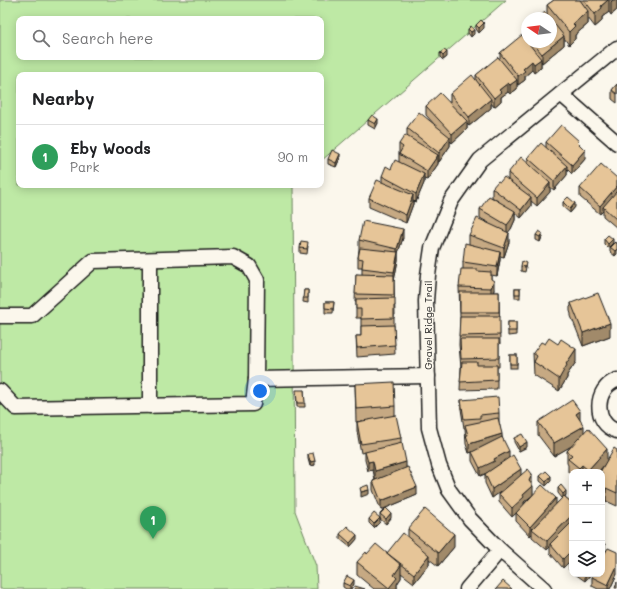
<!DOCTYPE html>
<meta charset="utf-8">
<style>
:root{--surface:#fff;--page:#f2f2f2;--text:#202124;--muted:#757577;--line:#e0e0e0;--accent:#ea580c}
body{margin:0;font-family:Mali,sans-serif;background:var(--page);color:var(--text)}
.controls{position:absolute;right:12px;bottom:12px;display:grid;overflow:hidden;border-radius:8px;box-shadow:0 2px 10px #0003}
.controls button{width:36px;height:36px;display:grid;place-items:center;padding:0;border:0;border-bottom:1px solid var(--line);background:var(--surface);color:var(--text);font:20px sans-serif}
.compass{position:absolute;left:521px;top:12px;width:36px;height:36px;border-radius:50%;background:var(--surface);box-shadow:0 2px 10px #0003;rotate:283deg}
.you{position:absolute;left:260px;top:391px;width:14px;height:14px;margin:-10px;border:3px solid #fff;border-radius:50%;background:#1a73e8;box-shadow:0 0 0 6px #1a73e833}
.badge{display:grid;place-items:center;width:26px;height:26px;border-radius:50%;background:var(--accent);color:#fff;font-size:13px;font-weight:700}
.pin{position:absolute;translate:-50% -33px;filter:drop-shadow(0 1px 2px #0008)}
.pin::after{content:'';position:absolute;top:21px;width:14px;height:12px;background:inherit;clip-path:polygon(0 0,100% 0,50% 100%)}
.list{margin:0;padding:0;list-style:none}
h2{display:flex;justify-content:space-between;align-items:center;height:52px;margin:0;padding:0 16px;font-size:17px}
h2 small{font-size:13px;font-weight:400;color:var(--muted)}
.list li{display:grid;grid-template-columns:26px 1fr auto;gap:12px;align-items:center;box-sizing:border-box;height:64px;padding:0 16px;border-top:1px solid var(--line)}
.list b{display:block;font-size:15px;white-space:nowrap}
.list p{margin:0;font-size:13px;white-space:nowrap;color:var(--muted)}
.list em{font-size:13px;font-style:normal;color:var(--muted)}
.icon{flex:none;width:22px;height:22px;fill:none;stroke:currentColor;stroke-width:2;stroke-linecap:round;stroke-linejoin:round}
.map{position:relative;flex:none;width:617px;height:589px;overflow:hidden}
.search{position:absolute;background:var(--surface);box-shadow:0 2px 10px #0003;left:16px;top:16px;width:308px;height:44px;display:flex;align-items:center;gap:10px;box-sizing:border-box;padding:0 14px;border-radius:8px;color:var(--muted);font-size:15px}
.panel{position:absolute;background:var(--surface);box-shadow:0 2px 10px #0003;left:16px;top:72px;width:308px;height:116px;border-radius:8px}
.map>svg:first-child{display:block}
</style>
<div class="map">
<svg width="617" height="589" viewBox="0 0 617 589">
<rect width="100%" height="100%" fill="#fbf7ec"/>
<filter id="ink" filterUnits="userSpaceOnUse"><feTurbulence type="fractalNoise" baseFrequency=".025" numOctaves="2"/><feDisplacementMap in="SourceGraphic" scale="8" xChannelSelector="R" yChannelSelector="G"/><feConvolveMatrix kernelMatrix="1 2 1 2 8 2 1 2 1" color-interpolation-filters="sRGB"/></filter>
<g filter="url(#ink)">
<!-- green -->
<path fill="#bee9a5" stroke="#6d8260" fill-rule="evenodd" d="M0,0H506L321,161V75H19V185H293L295,511L316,566L317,589H0ZM19,19H321V57H19Z"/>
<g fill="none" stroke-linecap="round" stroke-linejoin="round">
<!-- minor casing -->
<g stroke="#1c1c1c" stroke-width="17">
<g id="minor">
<path d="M561,94L617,143"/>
<path d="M0,316H32L93,261L233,257L249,266L257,280L256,379L428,376"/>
<path d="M617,380C594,388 593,424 617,431"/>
<path d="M0,391L16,408L253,404L256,379"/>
<path d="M150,406V260"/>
<path d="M467,589L500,550"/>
<path d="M544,589L500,550L470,519L449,490L439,465L429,428L426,301L428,275L432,248L451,201L480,160L617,48"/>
</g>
</g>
<!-- minor -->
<use href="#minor" stroke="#fbf7ec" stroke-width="14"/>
</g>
<!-- wall -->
<g fill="#c6a983" stroke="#1c1c1c" fill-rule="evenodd">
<path d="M554,0H617V10L611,15L609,12L602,17V21L595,27L588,18V24L575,35V39L569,45L564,38V45L542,63L541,61V67L534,73L532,70L525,76V80L518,85L517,83V89L510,94L508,92L501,97V101L494,107L491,103V108L469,126L467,124V129L452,143L450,141V146L439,162H438V164L427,180L424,179V183L416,202L413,201V204L406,223L369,207V198L382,182V176L391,169L399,162V144L407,136V128L434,124L426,115V106L450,102V94L476,80V75L500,58V53L523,36V30L527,27V42H551V18H538L547,15V5Z"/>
<path d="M476,25L484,28L479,33L476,29Z"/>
<path d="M468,29L474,34L471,37L468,33Z"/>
<path d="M440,53L447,57L443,60L440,57Z"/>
<path d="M617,84V103L612,99V90Z"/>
<path d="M368,120L378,123L375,129L368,125Z"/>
<path d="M546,142L579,144L585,159L572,174L567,169V175L554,190L550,187V192L537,206L531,201V206L521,218L515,213V220L511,229L508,232L509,242L504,257L500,256V260L497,276L491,275V279L494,290L493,292H499L500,344H499V367H497V389L460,390L461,368L459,345L460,316L459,287L463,269V262L469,244V235L489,223L480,218V209L502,204L492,197V188L500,182L508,180V173L528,164V158L546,148Z"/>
<path d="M340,158L336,167L328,164V159Z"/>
<path d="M617,178V228L603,216V211L600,214L580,197V188Z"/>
<path d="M563,202L575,207L570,213L563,207Z"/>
<path d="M536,235L542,237L540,242L536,240Z"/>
<path d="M403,238L398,253V260L394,280L395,315H394V327L395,354L357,357L356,336H361V318H356V302H355L356,274L362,275V267H358V258L359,249V240Z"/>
<path d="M604,239L613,243L608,248L604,244Z"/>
<path d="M617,244L615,256L610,252V247Z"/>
<path d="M308,246L307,254L300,253V248Z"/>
<path d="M521,266L526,267L525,272L521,271Z"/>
<rect x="515" y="289" width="5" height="9"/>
<path d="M304,290H308V303L303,302Z"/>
<path d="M325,302H334L333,313H325Z"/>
<path d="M571,303L610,336L583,346L571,316V314L570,311V307L571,306Z"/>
<path d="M508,322H516V335L508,336Z"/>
<path d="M533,353L576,362L567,375V378L559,391L534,375Z"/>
<rect x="510" y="355" width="7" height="13"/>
<path d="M355,384L395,406V416L401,438V443L406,467L417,495L381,510L373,490V481L375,480L373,470L368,471L365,460V452L361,453L357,431V422L363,421L356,422Z"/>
<path d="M304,390L305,407H297L296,394Z"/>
<path d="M461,400L499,413V422L502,437L509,458L521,475L532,483V484L533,495L556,504L562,498L558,493V488L566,495L565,497L572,503V572L569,570V562L563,568L550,553V547L547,550L532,537V534L530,536L516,521V513L512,517L499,502V494L500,492L492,498L485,483V474L480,476L472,461V452L469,453L466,444L465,428H464L461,409ZM532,496L524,504V502Z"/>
<path d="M580,420L584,432L607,461L617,450V506L606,501L605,503L602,501V472L605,464L598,472H572V475L568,472V465L567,463V451L571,446L554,456L538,435V422Z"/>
<path d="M514,438L527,447L519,451L514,442Z"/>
<path d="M308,454L315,465L310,466L308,459Z"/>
<path d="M540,476L551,481L546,486L540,481Z"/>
<path d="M380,514L391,518L386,524L380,519Z"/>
<path d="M369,519L380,522L374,528L369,523Z"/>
<path d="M408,529L454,547L438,566L429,559V564L414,583L401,573V578L397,584V589H374L357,575V562L367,554L387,553L408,537Z"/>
<path d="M340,534L357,539L350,547L340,539Z"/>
<path d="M575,574H591L585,581Z"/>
<path d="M617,574L610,589H598L592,586V577Z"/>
<path d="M343,583L354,584L351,589H346L343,587Z"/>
</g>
<!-- shaded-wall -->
<g fill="#a18a6a" stroke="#1c1c1c">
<path d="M608,0H609V12L602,17V21L595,27V14L601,6Z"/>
<path d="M613,0H617V10L611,15V2Z"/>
<path d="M588,11V24L575,35V39L569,45V32L573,24Z"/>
<path d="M484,23V28L479,33V28Z"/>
<path d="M474,30V34L471,37V32Z"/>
<path d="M564,36V45L542,63V54Z"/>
<path d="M447,52V57L443,60V56Z"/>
<path d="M541,59V67L534,73V64Z"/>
<path d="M532,61V70L525,76V80L518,85V76L523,69Z"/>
<path d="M517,80V89L510,94V85Z"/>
<path d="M508,83V92L501,97V101L494,107V98L499,90Z"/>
<path d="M491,99V108L469,126V117Z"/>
<path d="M378,119V123L375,129V124Z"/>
<path d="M467,121V129L452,143V134Z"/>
<path d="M450,137V146L439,162V153Z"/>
<path d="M585,150V159L572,174V165Z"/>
<path d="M340,154V158L336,167V163Z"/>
<path d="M438,155V164L427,180V171Z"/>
<path d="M567,166V175L554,190V181Z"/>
<path d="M424,174V183L416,202V194Z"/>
<path d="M550,183V192L537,206V198Z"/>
<path d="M617,186V195L603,207V211L600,214V206Z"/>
<path d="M413,195V204L406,223V215Z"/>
<path d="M531,197V206L521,218V210Z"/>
<path d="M575,203V207L570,213V209Z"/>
<path d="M515,211V220L511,229L507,234V225Z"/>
<path d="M403,229V238L398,253V260L394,281V272L397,258V249Z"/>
<path d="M509,233V242L504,257V248Z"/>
<path d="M542,233V237L540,242V237Z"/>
<path d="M613,239V243L608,248V244Z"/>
<path d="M617,249V254L615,256V251Z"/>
<path d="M500,252V260L497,276V267Z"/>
<path d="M494,281V290L491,297V288Z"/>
<path d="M610,323V336L583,346V333Z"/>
<path d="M576,349V362L567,375V378L559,391V379L566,364Z"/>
<path d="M580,411V424L576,414Z"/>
<path d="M584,426V439L554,456V443Z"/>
<path d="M502,434V443L469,453V444Z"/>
<path d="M527,442V447L519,451V447Z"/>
<path d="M607,449V462L598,472H588V470Z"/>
<path d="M509,451V460L495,469L480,476V468L494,459Z"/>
<path d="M315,461V465L310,466V462Z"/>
<path d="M373,461V470L368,471V462Z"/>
<path d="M406,462V471L375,480V471Z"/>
<path d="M582,465V472H579V468Z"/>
<path d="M521,469V477L492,498V489Z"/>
<path d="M532,474V483L529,489V481Z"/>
<path d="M551,476V481L546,486V482Z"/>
<path d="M533,486V495L524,502V506L512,517V508L523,495Z"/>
<path d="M417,487V495L381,510V501Z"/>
<path d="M606,488V501L605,503V490Z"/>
<path d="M369,490V494L361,497V492Z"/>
<path d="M566,491V495L563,498V494Z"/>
<path d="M556,498V507L532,529V534L530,536V527Z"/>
<path d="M391,513V518L386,524V519Z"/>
<path d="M572,515V524L550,544V547L547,550V541Z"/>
<path d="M380,518V522L374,528V524Z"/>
<path d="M454,534V547L438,566V553Z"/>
<path d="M357,535V539L350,547V543Z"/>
<path d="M605,544V553L602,556V547Z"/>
<path d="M572,550V559L563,568V559Z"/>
<path d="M429,555V564L414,583V574Z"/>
<path d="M401,565V578L397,584V589H389L394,575Z"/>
<path d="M617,566V574L610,589H608V585Z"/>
<path d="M585,574H591L585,581Z"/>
<path d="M354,580V584L351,589H350V586Z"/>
</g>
<!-- building -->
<g fill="#e6c598" stroke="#1c1c1c">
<path d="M554,0H580L588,11L573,24L575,26L569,32L547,5Z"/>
<path d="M584,0H608L601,6L602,8L595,14Z"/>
<path d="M545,12L549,18H538Z"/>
<path d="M481,20L484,23L479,28L476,25Z"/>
<path d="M551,20L564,36L542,54L532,42H551Z"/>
<path d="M471,26L474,30L471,32L468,29Z"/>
<path d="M527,27V35L523,30Z"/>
<path d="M522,35L541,59L534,64L532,61L523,69L525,71L518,76L500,53Z"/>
<path d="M444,50L447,52L443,56L440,53Z"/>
<path d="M498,57L517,80L510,85L508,83L499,90L501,92L494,98L476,75Z"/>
<path d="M472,75L491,99L469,117L450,94Z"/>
<path d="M617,84V94L612,90Z"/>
<path d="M440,93L467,121L452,134L426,106Z"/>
<path d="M419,112L450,137L439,153L407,128Z"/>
<path d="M372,115L378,119L375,124L368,120Z"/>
<path d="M561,125L579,141L577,142L585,150L572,165L546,142Z"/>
<path d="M405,135L438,155L427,171L399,154L403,147L399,144Z"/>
<path d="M541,143L567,166L554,181L528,158Z"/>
<path d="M332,150L340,154L336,163L328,159Z"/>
<path d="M521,157L550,183L537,198L508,173Z"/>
<path d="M395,160L424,174L416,194L382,176L386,166L391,169Z"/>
<path d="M601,164L617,178V186L600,206L580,188Z"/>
<path d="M504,177L531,197L521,210L492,188L498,181L500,182Z"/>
<path d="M377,180L413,195L406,215L369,198Z"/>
<path d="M617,191V220L603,207Z"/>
<path d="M489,196L515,211L511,220L507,225L480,209Z"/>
<path d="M568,197L575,203L570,209L563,202Z"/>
<path d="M477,218L509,233L504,248L469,235Z"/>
<path d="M363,221L403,229L397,249L359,240Z"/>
<path d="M539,231L542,233L540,237L536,235Z"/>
<path d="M608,235L613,239L608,244L604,239Z"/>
<path d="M301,241L308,242L307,249L300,248Z"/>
<path d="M615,242L617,244V249L615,251L610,247Z"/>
<path d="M465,243L500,252L497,267L463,262Z"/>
<path d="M360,248L398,252L394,272L362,268L363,259L358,258Z"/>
<path d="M522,261L526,263L525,267L521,266Z"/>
<path d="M461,269H477V271L491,272V279L494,281L491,288L459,287Z"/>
<path d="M356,274L394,275V295L355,294Z"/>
<rect x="515" y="289" width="5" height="5"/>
<path d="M304,290H308V298H303Z"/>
<rect x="460" y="292" width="39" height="20"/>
<path d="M598,293L610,323L583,333L571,303Z"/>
<path d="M395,298V306H394V318L361,319V309H356V299Z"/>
<path d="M325,302H334L333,309L325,308Z"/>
<path d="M460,316H500V335L459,336Z"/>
<rect x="508" y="322" width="8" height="9"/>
<path d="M394,325L395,345L357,348L356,336H361V326Z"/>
<path d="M549,338L558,344L561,339L576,349L566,364L567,365L559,379L534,362L537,356L533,353L541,342L545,344Z"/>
<path d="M460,339H499V358L461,359Z"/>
<rect x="510" y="355" width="7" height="9"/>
<path d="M462,362H477V365H497V380L460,382Z"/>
<path d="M394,382L395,406L356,409L355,384Z"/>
<path d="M296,390H304L305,403H297Z"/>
<path d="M498,397L499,413L480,415V418L464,419L461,400Z"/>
<path d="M572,400L580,411L576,414L584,426L554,443L538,422Z"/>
<path d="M396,415L401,438L361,444L357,422Z"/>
<path d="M498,418L502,434L469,444L466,435H468L465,425Z"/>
<path d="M588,428L607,449L588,470L582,465L579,468L568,459L572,455L567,451Z"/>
<path d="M522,434L527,442L519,447L514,438Z"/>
<path d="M502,437L509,451L494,459L495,461L480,468L472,452Z"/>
<path d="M402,443L406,462L375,471L373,461L368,462L365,452Z"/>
<path d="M614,448L617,450V493L606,488L605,490L602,488V472H600Z"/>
<path d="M313,453L315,461L310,462L308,454Z"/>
<path d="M513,455L521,469L492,489L485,474Z"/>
<path d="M408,467L417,487L381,501L373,481Z"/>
<path d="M528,469L532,474L529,481L533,486L523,495L524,497L512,508L499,494Z"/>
<path d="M546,471L551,476L546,482L540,476Z"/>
<path d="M368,485L369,490L361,492L360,488Z"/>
<path d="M542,485L556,498L530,527L516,513Z"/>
<path d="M561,485L566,491L563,494L558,488Z"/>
<path d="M564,496L572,503V515L547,541L532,529Z"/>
<path d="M386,508L391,513L386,519L380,514Z"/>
<path d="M425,509L454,534L438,553L408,529Z"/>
<path d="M374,513L380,518L374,524L369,519Z"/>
<path d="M572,522V550L563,559L550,544Z"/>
<path d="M347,526L357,535L350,543L340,534Z"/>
<path d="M403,533L429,555L414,574L387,553Z"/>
<path d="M602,542L605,544L602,547Z"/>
<path d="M376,544L401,565L394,575L397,578L389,588L357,562L366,552L367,554Z"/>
<path d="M608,548L617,552V566L608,585L592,577L593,574H602V558Z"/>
<path d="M572,558V563L569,561Z"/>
<path d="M347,576L354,580L350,586L343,583Z"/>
<path d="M503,581L512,589H496Z"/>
<path d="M617,582V588H615Z"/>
<path d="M355,586L365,589H354Z"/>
</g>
</g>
<g text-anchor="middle" stroke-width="3" stroke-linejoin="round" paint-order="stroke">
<!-- street labels -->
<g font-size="10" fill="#1c1c1c" stroke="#fbf7ec">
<text transform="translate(428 325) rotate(-90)" y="4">Gravel Ridge Trail</text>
</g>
</g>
</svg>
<div class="controls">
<button>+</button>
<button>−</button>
<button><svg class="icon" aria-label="layers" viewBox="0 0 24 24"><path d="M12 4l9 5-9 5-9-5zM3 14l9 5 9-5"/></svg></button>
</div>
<svg class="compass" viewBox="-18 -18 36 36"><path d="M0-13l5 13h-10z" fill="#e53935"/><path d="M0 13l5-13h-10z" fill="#757577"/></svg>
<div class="you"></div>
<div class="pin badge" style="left:153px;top:539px;background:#2e9e5b">1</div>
<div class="search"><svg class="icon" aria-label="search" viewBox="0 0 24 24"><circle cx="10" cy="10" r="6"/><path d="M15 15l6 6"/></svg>Search here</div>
<section class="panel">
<h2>Nearby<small></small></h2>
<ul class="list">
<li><span class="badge" style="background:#2e9e5b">1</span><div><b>Eby Woods</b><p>Park</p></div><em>90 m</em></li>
</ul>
</section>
</div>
